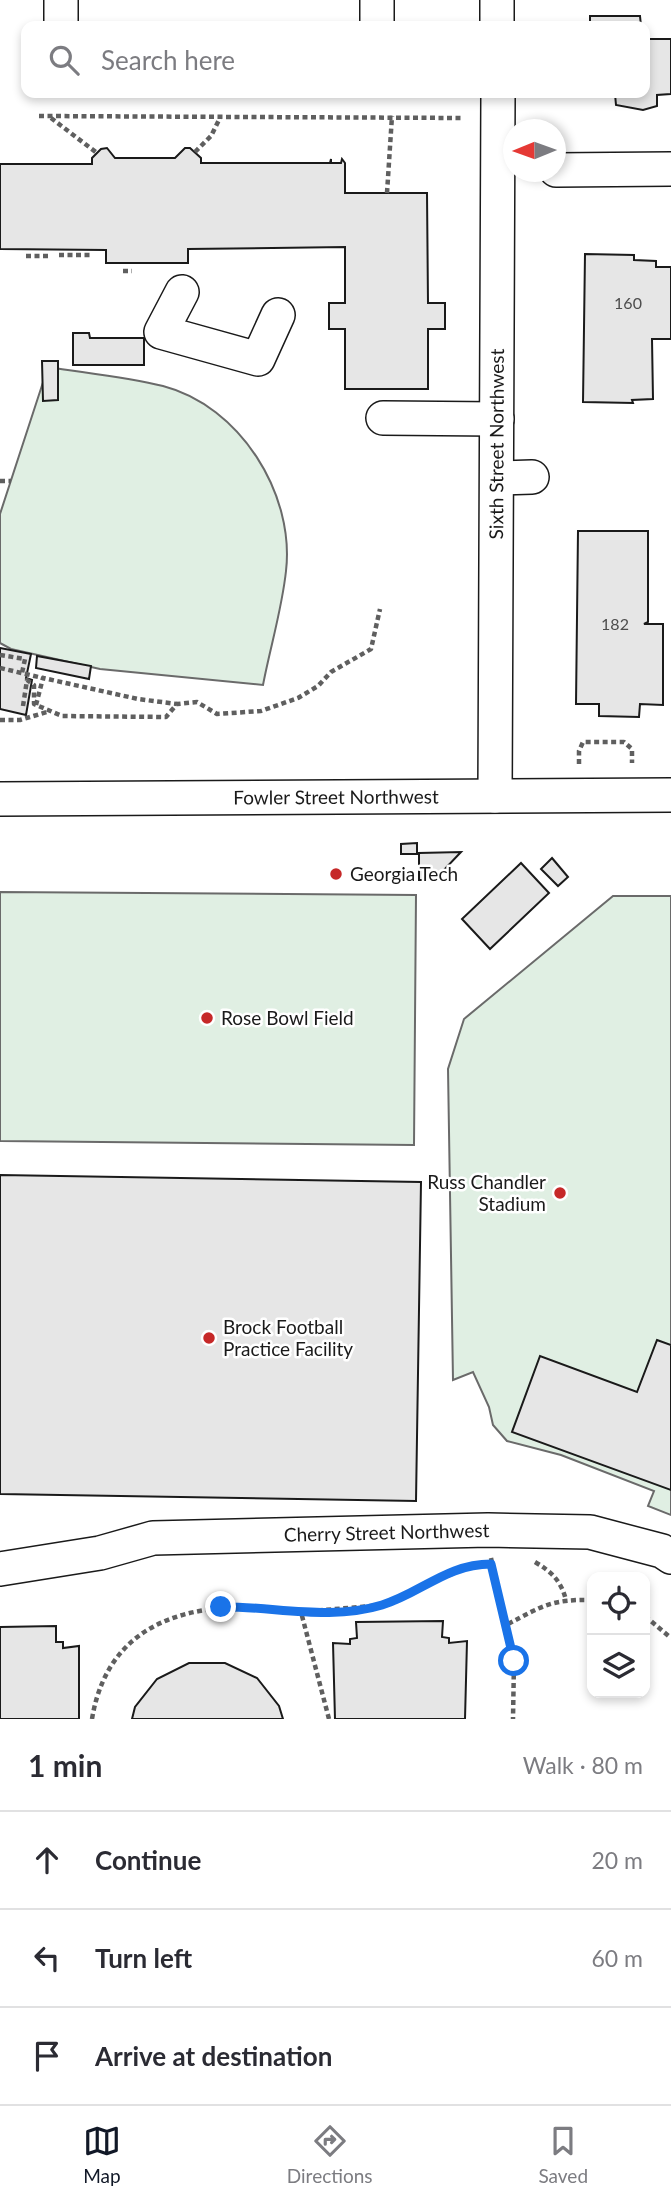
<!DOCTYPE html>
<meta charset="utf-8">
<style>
:root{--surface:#fff;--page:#f2f2f3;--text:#2b2b33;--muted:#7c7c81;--line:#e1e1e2;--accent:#111827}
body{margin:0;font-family:Lato,sans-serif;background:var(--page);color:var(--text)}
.controls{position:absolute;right:21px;bottom:21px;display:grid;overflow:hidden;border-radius:14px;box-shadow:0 4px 10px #0003}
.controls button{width:63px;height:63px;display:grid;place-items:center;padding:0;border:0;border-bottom:2px solid var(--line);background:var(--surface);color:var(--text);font:35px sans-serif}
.compass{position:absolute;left:503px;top:119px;width:63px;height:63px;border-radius:50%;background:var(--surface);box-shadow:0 4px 10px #0003;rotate:269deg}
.stop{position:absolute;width:21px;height:21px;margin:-16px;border:5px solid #1a73e8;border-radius:50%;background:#fff}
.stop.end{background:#1a73e8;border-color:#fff;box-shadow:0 2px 7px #0008}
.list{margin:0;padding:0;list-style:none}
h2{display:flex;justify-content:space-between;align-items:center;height:91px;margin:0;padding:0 28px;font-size:30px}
h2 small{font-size:23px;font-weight:400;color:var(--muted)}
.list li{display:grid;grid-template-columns:46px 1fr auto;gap:21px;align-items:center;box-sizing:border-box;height:98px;padding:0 28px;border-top:2px solid var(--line)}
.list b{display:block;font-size:26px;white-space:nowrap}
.list em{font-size:23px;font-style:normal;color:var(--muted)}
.icon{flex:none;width:38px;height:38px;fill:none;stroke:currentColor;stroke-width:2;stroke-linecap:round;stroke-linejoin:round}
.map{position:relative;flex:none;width:671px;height:1719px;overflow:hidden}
.search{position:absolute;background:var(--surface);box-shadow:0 4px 10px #0003;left:21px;right:21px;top:21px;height:77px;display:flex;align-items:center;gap:18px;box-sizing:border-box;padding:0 24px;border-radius:14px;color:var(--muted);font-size:26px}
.sheet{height:385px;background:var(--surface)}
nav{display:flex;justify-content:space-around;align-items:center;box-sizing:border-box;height:98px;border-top:2px solid var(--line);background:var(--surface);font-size:19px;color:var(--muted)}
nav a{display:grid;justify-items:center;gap:4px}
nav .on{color:var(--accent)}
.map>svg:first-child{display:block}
</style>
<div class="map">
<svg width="671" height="1719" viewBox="0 0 671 1719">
<rect width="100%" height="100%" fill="#fff"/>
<!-- green -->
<g fill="#e0efe3" stroke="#6a6a6a" stroke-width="2">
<path d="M48,367C86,373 126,377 163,386C240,406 295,494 286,571C282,609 270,648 263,685L100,669L11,649L0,643V514Z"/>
<path d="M0,892L416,895L414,1145L0,1141Z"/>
<path d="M613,896H671V1515L648,1506L654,1491L561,1455L507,1441L493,1425L489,1407L473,1372L453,1380L448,1069L464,1019Z"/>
</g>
<!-- building -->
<g fill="#e6e6e6" stroke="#1a1a1a" stroke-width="2">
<path d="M590,16H640L641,26H590Z"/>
<path d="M645,39H671V94L657,95V106L643,110L616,105L615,94L592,95L645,93Z"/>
<path d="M107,148L115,158H175L185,148H190L201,158V163H330L331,159V163H341L342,159L345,163V193H427L428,303H445V329H428V389H345V329H329V303H345V247L188,249V263H106V250L0,249V164H92V158L101,149Z"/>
<path d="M585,254L634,255V260L656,261V267H671V339H652L653,399L632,400L633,403L583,402Z"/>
<path d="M73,333H89L90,338H144V365H73Z"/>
<path d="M42,361H58V400L43,401Z"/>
<path d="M578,531H648V622L644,624H663V705L640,704L639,717L599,716V704H576Z"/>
<path d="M0,648L31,654L26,678L32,680L26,715L0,709Z"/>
<path d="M37,656L91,666L89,679L36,668Z"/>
<path d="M417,843V854H401V844Z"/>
<path d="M461,852L440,874L441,880H419V853Z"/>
<path d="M552,858L568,877L558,886L541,869Z"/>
<path d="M521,863L549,893L490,949L462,919Z"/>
<path d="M0,1175L421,1182L416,1501L0,1494Z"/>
<path d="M657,1340L671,1345V1490L512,1432L540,1356L637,1392Z"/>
<path d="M443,1621L442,1637L449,1638V1643L467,1641L465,1719H335L333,1643L350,1644V1639L357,1638L356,1622Z"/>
<path d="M56,1626V1642H63V1648L79,1646V1719H0V1627Z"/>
<path d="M189,1663H225L257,1678L279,1706L283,1719H132L135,1707L157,1679Z"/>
</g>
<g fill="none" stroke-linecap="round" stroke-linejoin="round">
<!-- minor casing -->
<g stroke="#1a1a1a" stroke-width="36">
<g id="minor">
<path d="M61,0V26"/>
<path d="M497,0V26"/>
<path d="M377,26V0"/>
<path d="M556,170L671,169"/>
<path d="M182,292L161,332L258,359L278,315"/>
<path d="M383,418L497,419"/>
<path d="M497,478L532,477"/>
<path id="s1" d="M495,796L498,93"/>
<path id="s2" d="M0,799L671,795"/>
<path id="s3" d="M0,1569L100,1553L153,1538L488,1530L590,1532L662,1551L671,1557"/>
</g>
</g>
<!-- path -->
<g stroke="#5f5f5f" stroke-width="4.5" stroke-dasharray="5 3.5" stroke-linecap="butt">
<path d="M39,116L462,118"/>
<path d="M51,118L97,153"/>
<path d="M195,152L211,136L220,118"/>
<path d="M387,193L392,116"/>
<path d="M59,255H93"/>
<path d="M26,256H48"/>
<path d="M123,271H132"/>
<path d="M0,481H11"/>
<path d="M0,655L25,659L22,673"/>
<path d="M0,668L43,678"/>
<path d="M36,705L43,678L138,699L177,704"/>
<path d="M23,706L27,680L34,685V704L62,716L166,717L177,704L197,702L217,714L261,711L298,698L318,686L331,672L371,649L380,609"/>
<path d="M0,720H20L50,711"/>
<path d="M579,764V751L583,742H624L632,749V763"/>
<path d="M491,1558L514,1661L513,1719"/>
<path d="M535,1562C552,1572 561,1581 566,1600"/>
<path d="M645,1616L671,1638"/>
<path d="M508,1624C542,1606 552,1599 592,1600"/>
<path d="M92,1719C110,1610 210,1598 301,1612"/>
<path d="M329,1719L301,1612L382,1605L474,1564"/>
</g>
<!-- minor -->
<use href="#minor" stroke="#fff" stroke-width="33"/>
</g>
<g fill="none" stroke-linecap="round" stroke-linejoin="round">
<!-- route -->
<path stroke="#1a73e8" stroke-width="9" d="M221,1607C273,1606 330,1621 382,1605C421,1593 447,1564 491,1564L514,1661"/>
</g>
<!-- markers -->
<g fill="#c62828" stroke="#fff" stroke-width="2.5">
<circle cx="336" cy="874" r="7"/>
<circle cx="207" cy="1018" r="7"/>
<circle cx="560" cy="1193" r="7"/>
<circle cx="209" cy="1338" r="7"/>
</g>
<g text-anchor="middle" stroke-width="5" stroke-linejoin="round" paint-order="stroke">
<!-- number labels -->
<g font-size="16" fill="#4d4d4d">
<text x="628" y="309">160</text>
<text x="615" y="630">182</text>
</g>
<!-- street labels -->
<g font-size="19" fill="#1a1a1a" stroke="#fff">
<text dy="7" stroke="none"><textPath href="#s1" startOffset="352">Sixth Street Northwest</textPath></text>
<text dy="7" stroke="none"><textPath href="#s2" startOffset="336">Fowler Street Northwest</textPath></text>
<text dy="7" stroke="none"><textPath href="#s3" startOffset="390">Cherry Street Northwest</textPath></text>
</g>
<!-- poi labels -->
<g font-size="19" fill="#1a1a1a" stroke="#fff" text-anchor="start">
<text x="350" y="881">Georgia Tech</text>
<text x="221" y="1025">Rose Bowl Field</text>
<text x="546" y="1189" text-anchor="end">Russ Chandler<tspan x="546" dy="22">Stadium</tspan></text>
<text x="223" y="1334">Brock Football<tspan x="223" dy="22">Practice Facility</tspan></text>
</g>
</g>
</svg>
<div class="controls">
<button><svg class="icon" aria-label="locate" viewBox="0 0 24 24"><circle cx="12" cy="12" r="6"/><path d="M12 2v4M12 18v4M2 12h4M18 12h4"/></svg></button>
<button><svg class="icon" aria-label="layers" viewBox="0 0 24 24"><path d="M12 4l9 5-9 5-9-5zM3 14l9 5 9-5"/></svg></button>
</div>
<svg class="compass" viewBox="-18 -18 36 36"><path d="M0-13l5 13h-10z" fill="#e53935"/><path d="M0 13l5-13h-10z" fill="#7c7c81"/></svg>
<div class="stop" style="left:514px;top:1661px"></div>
<div class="stop end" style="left:221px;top:1607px"></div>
<div class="search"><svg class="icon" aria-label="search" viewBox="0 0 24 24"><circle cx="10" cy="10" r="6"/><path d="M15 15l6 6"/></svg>Search here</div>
</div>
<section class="sheet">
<h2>1 min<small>Walk · 80 m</small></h2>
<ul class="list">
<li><svg class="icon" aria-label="ahead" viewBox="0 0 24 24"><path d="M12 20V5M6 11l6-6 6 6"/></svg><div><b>Continue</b></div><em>20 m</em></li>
<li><svg class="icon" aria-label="left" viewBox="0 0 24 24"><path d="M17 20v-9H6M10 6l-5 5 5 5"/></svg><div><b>Turn left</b></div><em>60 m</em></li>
<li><svg class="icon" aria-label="arrive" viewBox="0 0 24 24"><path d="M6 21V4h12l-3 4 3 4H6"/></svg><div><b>Arrive at destination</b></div></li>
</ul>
</section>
<nav>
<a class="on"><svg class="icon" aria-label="map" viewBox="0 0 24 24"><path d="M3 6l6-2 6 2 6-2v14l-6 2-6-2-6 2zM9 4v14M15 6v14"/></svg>Map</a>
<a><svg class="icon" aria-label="directions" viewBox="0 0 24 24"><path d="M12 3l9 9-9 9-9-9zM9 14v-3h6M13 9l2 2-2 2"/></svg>Directions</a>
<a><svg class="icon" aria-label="saved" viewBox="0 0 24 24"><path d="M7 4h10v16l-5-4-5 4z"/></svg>Saved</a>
</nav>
